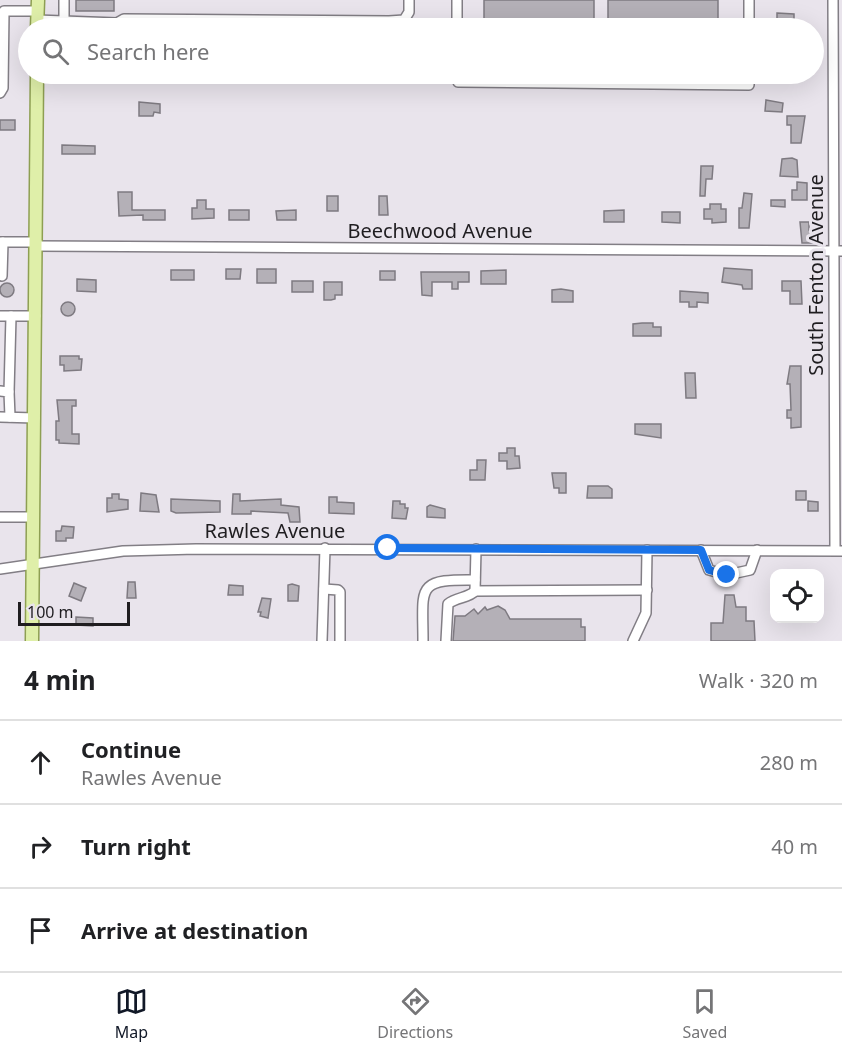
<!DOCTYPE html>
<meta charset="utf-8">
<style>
:root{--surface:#fff;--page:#f2f2f2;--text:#202124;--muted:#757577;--line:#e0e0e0;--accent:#111827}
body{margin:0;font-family:"Noto Sans",sans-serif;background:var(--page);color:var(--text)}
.controls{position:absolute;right:18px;bottom:18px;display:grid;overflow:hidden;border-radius:12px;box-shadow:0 6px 24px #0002}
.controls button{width:54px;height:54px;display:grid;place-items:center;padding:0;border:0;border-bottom:2px solid var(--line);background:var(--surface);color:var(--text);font:30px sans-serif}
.scale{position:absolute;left:18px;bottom:15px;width:112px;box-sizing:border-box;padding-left:6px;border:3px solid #1f1d20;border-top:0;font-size:16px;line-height:21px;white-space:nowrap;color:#1f1d20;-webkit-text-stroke:4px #e9e4ec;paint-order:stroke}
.stop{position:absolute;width:18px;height:18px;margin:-14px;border:4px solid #1a73e8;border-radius:50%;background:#fff}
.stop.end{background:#1a73e8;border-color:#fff;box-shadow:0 2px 6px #0008}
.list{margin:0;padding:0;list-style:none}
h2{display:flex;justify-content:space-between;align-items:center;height:78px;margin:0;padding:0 24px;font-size:26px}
h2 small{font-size:20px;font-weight:400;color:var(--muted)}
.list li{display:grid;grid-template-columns:39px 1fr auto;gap:18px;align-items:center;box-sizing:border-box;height:84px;padding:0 24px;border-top:2px solid var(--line)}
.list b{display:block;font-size:22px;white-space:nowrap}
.list p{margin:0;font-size:20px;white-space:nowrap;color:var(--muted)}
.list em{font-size:20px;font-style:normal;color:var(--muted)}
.icon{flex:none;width:33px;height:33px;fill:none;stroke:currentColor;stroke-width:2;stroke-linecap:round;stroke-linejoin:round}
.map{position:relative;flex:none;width:842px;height:641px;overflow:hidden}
.search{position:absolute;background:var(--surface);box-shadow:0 6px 24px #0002;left:18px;right:18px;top:18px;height:66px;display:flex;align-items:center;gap:15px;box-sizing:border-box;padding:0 21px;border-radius:33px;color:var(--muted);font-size:22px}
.sheet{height:330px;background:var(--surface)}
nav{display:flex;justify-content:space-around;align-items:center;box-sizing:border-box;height:84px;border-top:2px solid var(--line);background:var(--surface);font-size:16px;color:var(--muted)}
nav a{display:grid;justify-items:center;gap:3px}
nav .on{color:var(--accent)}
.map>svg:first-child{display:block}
</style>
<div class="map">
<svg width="842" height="641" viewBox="0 0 842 641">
<rect width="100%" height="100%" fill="#e9e4ec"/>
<!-- building -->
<g fill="#b4b0b7" stroke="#7e7a81" stroke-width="1.5">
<rect x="76" y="0" width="38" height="11"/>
<rect x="484" y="0" width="110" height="28"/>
<rect x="608" y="0" width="110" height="28"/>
<path d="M777,13L794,14V28H777Z"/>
<path d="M766,100L783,103L782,112L765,111Z"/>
<path d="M139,102L160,104V113L154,112L153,116H139Z"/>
<path d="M787,116H805L801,143H791V125H787Z"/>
<rect x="0" y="120" width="15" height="10"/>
<path d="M62,145L95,146V154H62Z"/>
<path d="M792,158L797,160L798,177L780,176L782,159Z"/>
<path d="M701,166H713L712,179H706L705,196H700Z"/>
<path d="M797,182L807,183V200H792V190H797Z"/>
<path d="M118,192H132V210H165V220H143V215L119,216Z"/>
<path d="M744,193L752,194L749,228H739V208H742Z"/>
<rect x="327" y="196" width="11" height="15"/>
<path d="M379,196H387L388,215H379Z"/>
<path d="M197,200H206V209H214V218L192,219V208H197Z"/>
<path d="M771,200H785V207L771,206Z"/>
<path d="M710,204H721V209H726V222L712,223V219H704V209H710Z"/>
<rect x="229" y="210" width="20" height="10"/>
<path d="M296,210V220H277L276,211Z"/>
<path d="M624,210V222H604V211Z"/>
<path d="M662,212H680V223L662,222Z"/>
<path d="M800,222H809V230H818L817,243H802Z"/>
<path d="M724,268L752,270V289H743L742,285L722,282Z"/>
<path d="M226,269H241L240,279H226Z"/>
<rect x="257" y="269" width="19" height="14"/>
<rect x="171" y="270" width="23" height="10"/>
<path d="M506,270V284H481V271Z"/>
<rect x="380" y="271" width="15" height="9"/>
<path d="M421,272H469V282H458V289H452V282H432V296L422,295Z"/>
<path d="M77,279L96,280V292L77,291Z"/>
<rect x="292" y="281" width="21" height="11"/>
<path d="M782,281H801L802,304H790V291H782Z"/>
<path d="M324,282H342V295H335V299L331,300H324Z"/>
<circle cx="7" cy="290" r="7"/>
<path d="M561,289L573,291V302H552V290Z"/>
<path d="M680,291L708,293V303L697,302V307H689V302H680Z"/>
<circle cx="68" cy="309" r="7"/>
<path d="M642,323H653V327H661V336H633V324Z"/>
<path d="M60,356H79V359H82L81,370L64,371V365H60Z"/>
<path d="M790,366H801V427L791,428V418H787V410H791L790,384H787Z"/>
<path d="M685,373H695L696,398H686Z"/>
<path d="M57,400H76V406H72V434H79V444L59,443V440H56V421H59Z"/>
<path d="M635,424H661V438L635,434Z"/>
<path d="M507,448H515V456H519L520,468L507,469V461H499V453H507Z"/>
<path d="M477,460H486L485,480H470V470H477Z"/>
<path d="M552,473H566V493H559V488H554Z"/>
<path d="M588,486H608L612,489V498H587Z"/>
<rect x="796" y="491" width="10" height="9"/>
<path d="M141,493L156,495L159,512L140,511Z"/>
<path d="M112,494H119V499L128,500V509L107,512V498H112Z"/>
<path d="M233,494H240V501L281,499V505L299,507L300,522H290L288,513L251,511V514H232Z"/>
<path d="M329,497H337V502L354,503V514L329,513Z"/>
<path d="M171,499L220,501V512L176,513L171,511Z"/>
<path d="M393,501H400V504H405V508H408L406,519L392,518Z"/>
<path d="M808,501L818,502V511H808Z"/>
<path d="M430,505L445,509V518L427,517V507Z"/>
<path d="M62,526L74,527L73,538H66V541H56V531H61Z"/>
<path d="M128,582H135L136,598H127Z"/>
<path d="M74,583L86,588L81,601L69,596Z"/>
<path d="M292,584L299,586L298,601H288V585Z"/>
<path d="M229,585L243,586V595H228Z"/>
<path d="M725,595H734L736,607H746V621H754L755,641H711V623H723Z"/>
<path d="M262,598L271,599L268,618L260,616L261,612H258Z"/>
<path d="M498,606L505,610L510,619H581V627H585V641H453L455,616H465L474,609L478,614L485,607L487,610Z"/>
<path d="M76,617L93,618V626L76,625Z"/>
</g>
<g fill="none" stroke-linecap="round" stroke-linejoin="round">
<!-- minor casing -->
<g stroke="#827e85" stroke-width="12">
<g id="minor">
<path d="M64,0V28"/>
<path d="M457,0V28"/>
<path d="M833,0L835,550"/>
<path d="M37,20L117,23L124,19L389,21L404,20L409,12V0"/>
<path d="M749,28V0"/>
<path d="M458,74V82L749,85V74"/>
<path d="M0,93L3,88L4,11H37"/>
<path d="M0,242H37"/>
<path d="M37,246L842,251"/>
<path d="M2,276L3,242"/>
<path d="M0,316H36"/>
<path d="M0,391L9,392L10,417"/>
<path d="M9,392L11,316"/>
<path d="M0,417L35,418"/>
<path d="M0,517H34"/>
<path d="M476,549L475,591L647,590"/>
<path d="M701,550L709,570L727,575L750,570L757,550"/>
<path d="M0,569L123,551L196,549L842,551"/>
<path d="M324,589L338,590L340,592V641"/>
<path d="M322,641L325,548"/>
<path d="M423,641C423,587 415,579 475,580"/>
<path d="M446,641L448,604C456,597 469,598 475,591"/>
<path d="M633,641L646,613L647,550"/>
</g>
</g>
<!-- major casing -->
<g stroke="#8e9f53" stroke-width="15">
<g id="major">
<path d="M37,28L38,0"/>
<path d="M32,641L37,74"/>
</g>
</g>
<!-- minor -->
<use href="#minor" stroke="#fff" stroke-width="9"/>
<!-- major -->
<use href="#major" stroke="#dfefa9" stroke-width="12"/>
</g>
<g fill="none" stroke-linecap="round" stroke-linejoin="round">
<!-- route -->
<path stroke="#1a73e8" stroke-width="8" d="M388,548L701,550L709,570L727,575"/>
</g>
<g text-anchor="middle" stroke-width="6" stroke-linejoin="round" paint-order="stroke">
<!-- street labels -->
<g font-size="20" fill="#1f1d20" stroke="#e9e4ec">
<text x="440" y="238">Beechwood Avenue</text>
<text transform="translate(816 275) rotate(-90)" y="7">South Fenton Avenue</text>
<text x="275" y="538">Rawles Avenue</text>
</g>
</g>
</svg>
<div class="controls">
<button><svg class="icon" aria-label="locate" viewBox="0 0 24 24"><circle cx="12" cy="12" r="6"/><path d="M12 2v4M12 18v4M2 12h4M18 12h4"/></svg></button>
</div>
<div class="scale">100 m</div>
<div class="stop" style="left:388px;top:548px"></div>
<div class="stop end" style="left:727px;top:575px"></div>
<div class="search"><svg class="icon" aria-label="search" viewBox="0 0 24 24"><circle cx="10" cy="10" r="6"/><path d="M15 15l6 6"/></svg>Search here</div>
</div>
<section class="sheet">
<h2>4 min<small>Walk · 320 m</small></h2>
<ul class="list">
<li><svg class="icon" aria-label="ahead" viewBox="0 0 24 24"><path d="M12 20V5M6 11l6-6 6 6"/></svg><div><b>Continue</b><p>Rawles Avenue</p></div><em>280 m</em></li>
<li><svg class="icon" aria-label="right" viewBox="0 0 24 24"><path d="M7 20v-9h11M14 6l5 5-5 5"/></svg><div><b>Turn right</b></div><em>40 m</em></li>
<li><svg class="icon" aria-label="arrive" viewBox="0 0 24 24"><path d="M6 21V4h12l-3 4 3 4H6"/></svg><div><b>Arrive at destination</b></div></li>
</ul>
</section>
<nav>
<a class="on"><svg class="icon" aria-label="map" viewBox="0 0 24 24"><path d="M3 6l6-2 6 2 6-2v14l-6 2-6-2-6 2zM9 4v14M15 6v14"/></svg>Map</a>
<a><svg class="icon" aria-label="directions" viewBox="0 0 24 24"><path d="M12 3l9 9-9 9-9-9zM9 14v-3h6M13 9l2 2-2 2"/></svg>Directions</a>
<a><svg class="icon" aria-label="saved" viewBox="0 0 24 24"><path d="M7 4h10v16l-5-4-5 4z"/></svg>Saved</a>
</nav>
